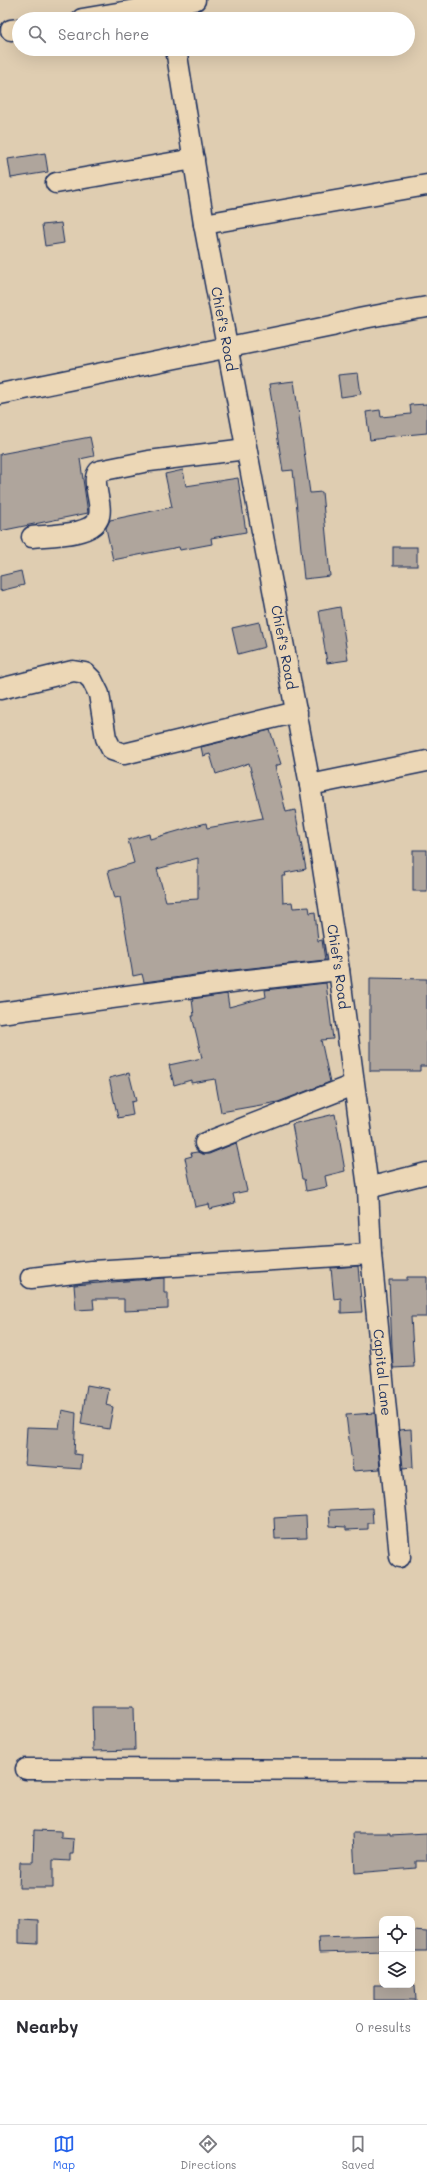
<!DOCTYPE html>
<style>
:root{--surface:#fff;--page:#f7f7f7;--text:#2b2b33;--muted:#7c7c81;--line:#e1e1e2;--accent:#2563eb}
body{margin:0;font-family:Mali,sans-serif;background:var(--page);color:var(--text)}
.controls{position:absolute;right:12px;bottom:12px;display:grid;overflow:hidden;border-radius:8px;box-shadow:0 4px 16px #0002}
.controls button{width:36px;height:36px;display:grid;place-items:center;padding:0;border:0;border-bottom:1px solid var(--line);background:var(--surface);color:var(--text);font:20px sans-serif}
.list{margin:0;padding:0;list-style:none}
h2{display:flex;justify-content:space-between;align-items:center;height:52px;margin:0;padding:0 16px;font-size:17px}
h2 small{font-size:13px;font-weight:400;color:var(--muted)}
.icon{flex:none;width:22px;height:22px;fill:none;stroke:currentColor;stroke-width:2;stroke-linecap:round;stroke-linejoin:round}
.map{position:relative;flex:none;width:427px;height:2000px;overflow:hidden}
.search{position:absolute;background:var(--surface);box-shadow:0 4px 16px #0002;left:12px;right:12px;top:12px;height:44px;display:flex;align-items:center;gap:10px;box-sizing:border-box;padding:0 14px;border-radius:22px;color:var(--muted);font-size:15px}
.sheet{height:124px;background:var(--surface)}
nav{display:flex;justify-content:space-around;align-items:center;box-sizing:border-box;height:56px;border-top:1px solid var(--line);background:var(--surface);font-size:11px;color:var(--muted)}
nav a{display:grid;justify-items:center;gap:2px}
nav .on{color:var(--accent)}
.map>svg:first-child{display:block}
</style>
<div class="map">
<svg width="427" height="2000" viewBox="0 0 427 2000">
<rect width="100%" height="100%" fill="#dfcdb1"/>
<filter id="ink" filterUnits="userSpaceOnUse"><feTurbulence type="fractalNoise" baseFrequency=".025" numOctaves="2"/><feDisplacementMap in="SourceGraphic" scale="8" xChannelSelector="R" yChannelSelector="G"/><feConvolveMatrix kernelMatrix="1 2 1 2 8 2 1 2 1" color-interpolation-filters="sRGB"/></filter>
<g filter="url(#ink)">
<!-- building -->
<g fill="#afa59c" stroke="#1b2f5e" fill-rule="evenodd">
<path d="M45,153L48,172L11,178L8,159Z"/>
<path d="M61,223L64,243L45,246L42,225Z"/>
<path d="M358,373L361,394L341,397L338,375Z"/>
<path d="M294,381L310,493L322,492L330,576L304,579L293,470L283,471L269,384Z"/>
<path d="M427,404V433L384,437V438L370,440L366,412L380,410L381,417L411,414L410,405Z"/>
<path d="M90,437L94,456L80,459L88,513L0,531V454Z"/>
<path d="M183,470L186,486L238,478L246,532L211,538L212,544L180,550L179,547L113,560L106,528L110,520L172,507L165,474Z"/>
<rect x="393" y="547" width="24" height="19"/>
<path d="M21,571L24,585L0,591V576Z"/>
<path d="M340,607L348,660L327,663L319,611Z"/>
<path d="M259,622L265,647L238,654L232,628Z"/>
<path d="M270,730L281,764L275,766L286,812L295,810L306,869L285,873L286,876H282L283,903L292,902L293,908L309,907L310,913L315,912L318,941L322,940L325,960L224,971L144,982L142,974L133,976L120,897L115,898L108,871L134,863L128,840L149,834L150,839L206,823L207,828L263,818L249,763L216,774L210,754L203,756L201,747ZM198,858V899L166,901L157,869Z"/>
<rect x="413" y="850" width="14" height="41"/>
<path d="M370,978L427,979V1066H420V1071H370Z"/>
<path d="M326,983L333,1039L321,1040L330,1082L278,1102L221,1112L215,1079L191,1083V1080L174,1085L169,1065L202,1058L192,1016H194L192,999L227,994L229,1007L266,997L265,990Z"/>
<path d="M129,1073L136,1101L131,1102L133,1115L118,1118L109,1078Z"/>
<path d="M335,1114L345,1171L325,1176L327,1187L306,1191L304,1179H302L292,1124Z"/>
<path d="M236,1143L247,1191L233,1194L235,1203L210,1209L209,1204L195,1207L185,1158L192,1156L191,1153L197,1152L203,1154H209Z"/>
<path d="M358,1266L362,1312L341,1313V1298L334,1299L331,1268Z"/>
<path d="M407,1277H427V1317H411L414,1367L393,1368L389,1280H407Z"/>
<path d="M164,1278V1293H168V1309L124,1311V1299H93L94,1309L76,1310L74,1285Z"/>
<path d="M87,1385L109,1389L106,1405L113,1407L109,1429L81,1424Z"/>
<path d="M62,1410L76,1413L74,1454L82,1455L81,1469L25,1465L27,1427L59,1428Z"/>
<path d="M375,1413L380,1469L353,1471L346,1415Z"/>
<path d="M411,1429L413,1467L403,1468L399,1430Z"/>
<path d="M372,1508L373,1523H368V1529L346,1530V1527L330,1526L329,1510Z"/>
<path d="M306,1516L307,1538L275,1539L274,1518Z"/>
<path d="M92,1706H134L135,1750L93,1751Z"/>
<path d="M34,1830L61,1831V1838L74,1839L73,1854H70V1861L53,1860V1888H19L20,1862H33Z"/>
<path d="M353,1833H390V1835L427,1833V1861H416V1868L355,1873Z"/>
<path d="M19,1919L38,1920V1944L19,1943Z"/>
<path d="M412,1931L427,1932V1951H412Z"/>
<path d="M382,1935V1951L319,1953L318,1937Z"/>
<path d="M374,1985H415L416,2000H374Z"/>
</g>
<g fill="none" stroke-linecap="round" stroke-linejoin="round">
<!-- minor casing -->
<g stroke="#1b2f5e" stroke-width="23">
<g id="minor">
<path d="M82,19L195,0"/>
<path d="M11,30L19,29"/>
<path id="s1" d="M176,49L204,224L310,785L339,970L368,1188L427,1173"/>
<path d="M56,183L194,159"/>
<path d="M204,224L427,185"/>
<path d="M0,394L332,326C362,316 395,313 427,307"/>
<path d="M32,537C50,535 90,536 98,519C102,511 98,499 97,491C96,484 94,477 99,471L149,461L246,449"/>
<path d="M0,689L73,671L85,673L92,680L99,694L106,738L112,750L124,754L297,712"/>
<path d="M310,785L427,761"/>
<path d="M0,1013L239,981L339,970"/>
<path d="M205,1143L353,1085"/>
<path id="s2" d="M368,1188L371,1254L400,1557"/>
<path d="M31,1278L92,1271L371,1254"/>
<path d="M26,1769L427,1770"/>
</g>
</g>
<!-- minor -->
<use href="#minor" stroke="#ecd7b6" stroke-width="20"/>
</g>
</g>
<g text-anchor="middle" stroke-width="3" stroke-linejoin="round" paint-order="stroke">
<!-- street labels -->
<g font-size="14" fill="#1b2f5e" stroke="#ecd7b6">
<text dy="5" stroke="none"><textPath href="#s1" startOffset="284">Chief's Road</textPath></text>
<text dy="5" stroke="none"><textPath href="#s1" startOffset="608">Chief's Road</textPath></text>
<text dy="5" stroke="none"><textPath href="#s1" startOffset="932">Chief's Road</textPath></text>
<text dy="5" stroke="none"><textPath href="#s2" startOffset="185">Capital Lane</textPath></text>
</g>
</g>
</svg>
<div class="controls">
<button><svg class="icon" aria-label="locate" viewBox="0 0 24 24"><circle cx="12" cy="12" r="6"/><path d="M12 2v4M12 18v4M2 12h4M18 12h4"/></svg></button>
<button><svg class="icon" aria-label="layers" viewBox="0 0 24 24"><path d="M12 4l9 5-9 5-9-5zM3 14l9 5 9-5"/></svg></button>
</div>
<div class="search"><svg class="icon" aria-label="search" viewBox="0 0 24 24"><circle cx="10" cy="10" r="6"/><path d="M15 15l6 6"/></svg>Search here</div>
</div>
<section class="sheet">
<h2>Nearby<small>0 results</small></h2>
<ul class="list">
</ul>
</section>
<nav>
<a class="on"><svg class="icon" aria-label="map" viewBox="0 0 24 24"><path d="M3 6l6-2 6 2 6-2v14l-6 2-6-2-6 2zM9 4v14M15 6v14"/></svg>Map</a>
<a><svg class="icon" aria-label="directions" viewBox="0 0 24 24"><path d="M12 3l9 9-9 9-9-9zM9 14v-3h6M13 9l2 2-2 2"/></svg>Directions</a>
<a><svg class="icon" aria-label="saved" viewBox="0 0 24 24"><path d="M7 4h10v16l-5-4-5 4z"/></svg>Saved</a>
</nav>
